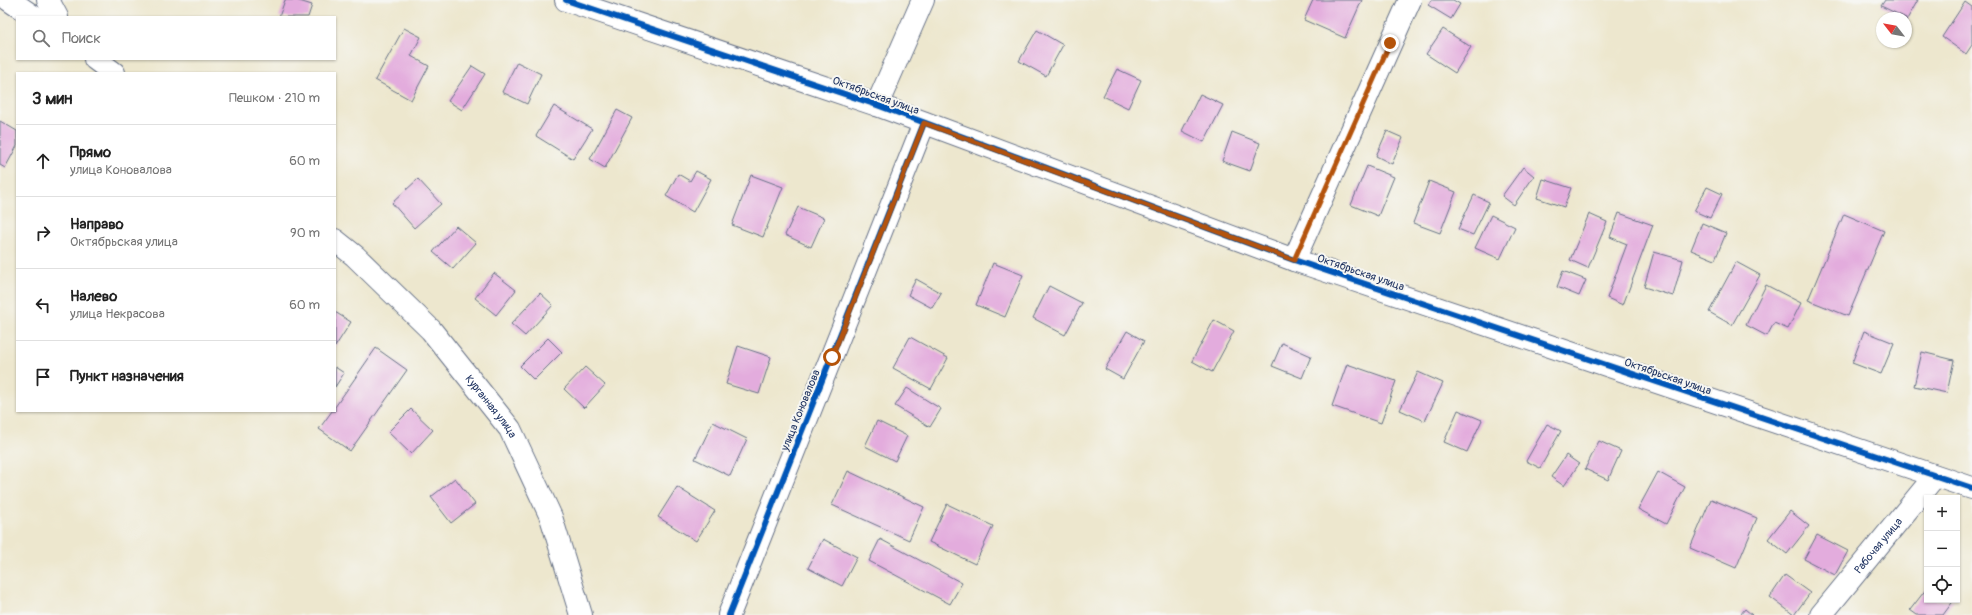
<!DOCTYPE html>
<html lang="ru">
<meta charset="utf-8">
<style>
:root{--surface:#fff;--page:#f2f2f2;--text:#222;--muted:#767676;--line:#e0e0e0}
body{margin:0;font-family:Pangolin,sans-serif;background:var(--page);color:var(--text)}
.controls{position:absolute;right:12px;bottom:12px;display:grid;overflow:hidden;border-radius:0px;box-shadow:0 1px 3px #0004}
.controls button{width:36px;height:36px;display:grid;place-items:center;padding:0;border:0;border-bottom:1px solid var(--line);background:var(--surface);color:var(--text);font:20px sans-serif}
.compass{position:absolute;left:1876px;top:12px;width:36px;height:36px;border-radius:50%;background:var(--surface);box-shadow:0 1px 3px #0004;rotate:301deg}
.stop{position:absolute;width:12px;height:12px;margin:-9px;border:3px solid #b45309;border-radius:50%;background:#fff}
.stop.end{background:#b45309;border-color:#fff;box-shadow:0 1px 4px #0008}
.list{margin:0;padding:0;list-style:none}
h2{display:flex;justify-content:space-between;align-items:center;height:52px;margin:0;padding:0 16px;font-size:17px}
h2 small{font-size:13px;font-weight:400;color:var(--muted)}
.list li{display:grid;grid-template-columns:26px 1fr auto;gap:12px;align-items:center;box-sizing:border-box;height:72px;padding:0 16px;border-top:1px solid var(--line)}
.list b{display:block;font-size:15px;white-space:nowrap}
.list p{margin:0;font-size:13px;white-space:nowrap;color:var(--muted)}
.list em{font-size:13px;font-style:normal;color:var(--muted)}
.icon{flex:none;width:22px;height:22px;fill:none;stroke:currentColor;stroke-width:2;stroke-linecap:round;stroke-linejoin:round}
.map{position:relative;flex:none;width:1972px;height:615px;overflow:hidden}
.search{position:absolute;background:var(--surface);box-shadow:0 1px 3px #0004;left:16px;top:16px;width:320px;height:44px;display:flex;align-items:center;gap:10px;box-sizing:border-box;padding:0 14px;border-radius:0px;color:var(--muted);font-size:15px}
.panel{position:absolute;background:var(--surface);box-shadow:0 1px 3px #0004;left:16px;top:72px;width:320px;height:340px;border-radius:0px}
.map>svg:first-child{display:block}
</style>
<div class="map">
<svg width="1972" height="615" viewBox="0 0 1972 615">
<rect width="100%" height="100%" fill="#f6f6f2"/>
<filter id="ink" filterUnits="userSpaceOnUse"><feTurbulence type="fractalNoise" baseFrequency=".025" numOctaves="2"/><feDisplacementMap in="SourceGraphic" scale="8" xChannelSelector="R" yChannelSelector="G"/><feConvolveMatrix kernelMatrix="1 2 1 2 8 2 1 2 1" color-interpolation-filters="sRGB"/></filter>
<filter id="wash" filterUnits="userSpaceOnUse"><feTurbulence type="fractalNoise" baseFrequency=".012" numOctaves="4" result="noise"/><feDisplacementMap in="SourceGraphic" scale="16" xChannelSelector="R" yChannelSelector="G"/><feGaussianBlur stdDeviation="0.9" result="paint"/><feColorMatrix in="noise" values="0 0 0 0 0 0 0 0 0 0 0 0 0 0 0 0 0 1.4 0 .05"/><feComposite in="paint" operator="in"/></filter>
<g filter="url(#wash)">
<rect width="100%" height="100%" fill="#ede7ce"/>
<g id="blocks">
<!-- building -->
<g fill="#e3acdd">
<path d="M285,0H296L312,5L308,17H279Z"/>
<path d="M1313,0H1362L1345,38L1304,20Z"/>
<path d="M1431,0H1453L1460,4L1451,19L1428,5Z"/>
<path d="M1885,0H1918L1906,21V18L1881,6Z"/>
<path d="M1965,2L1972,7V45L1966,54L1942,37Z"/>
<path d="M404,28L421,37L411,56L429,66L411,100L375,80Z"/>
<path d="M1443,29L1471,47L1455,73L1426,54Z"/>
<path d="M1037,30L1063,45L1046,76L1019,61Z"/>
<path d="M517,62L541,74L527,104L502,92Z"/>
<path d="M472,66L485,74L462,110L448,101Z"/>
<path d="M1117,69L1141,80L1128,108L1103,96Z"/>
<path d="M1200,94L1223,105L1204,142L1182,131Z"/>
<path d="M554,106L592,129L573,159L536,136Z"/>
<path d="M617,110L632,118L605,168L590,159Z"/>
<path d="M0,121L17,131V146L5,168L0,165Z"/>
<path d="M1387,131L1403,138L1392,164L1376,156Z"/>
<path d="M1232,132L1260,143L1250,171L1222,161Z"/>
<path d="M1367,166L1394,177L1378,216L1351,205Z"/>
<path d="M1523,167L1534,176L1514,205L1502,196Z"/>
<path d="M696,171L711,179L693,212L666,196L678,174L690,181Z"/>
<path d="M751,175L783,187L763,237L732,225Z"/>
<path d="M418,179L441,204L414,228L392,203Z"/>
<path d="M1543,179L1571,188L1564,207L1537,198Z"/>
<path d="M1429,181L1456,192L1440,233L1413,223Z"/>
<path d="M1707,187L1722,194L1710,218L1694,211Z"/>
<path d="M1474,195L1489,202L1473,235L1458,229Z"/>
<path d="M798,207L824,218L811,247L785,235Z"/>
<path d="M1619,213L1653,225L1623,305L1607,298L1627,244L1610,237Z"/>
<path d="M1589,214L1607,222L1588,268L1570,260Z"/>
<path d="M1844,214L1884,231L1848,316L1808,300Z"/>
<path d="M1491,215L1515,227L1500,259L1475,248Z"/>
<path d="M1702,223L1726,233L1715,260L1691,250Z"/>
<path d="M456,226L476,243L453,269L433,252Z"/>
<path d="M1654,252L1683,260L1673,296L1644,287Z"/>
<path d="M1736,262L1760,275L1732,325L1709,312Z"/>
<path d="M993,263L1023,275L1005,317L976,305Z"/>
<path d="M1563,271L1586,280L1579,296L1557,287Z"/>
<path d="M494,273L516,290L496,315L475,298Z"/>
<path d="M916,279L941,293L932,308L908,295Z"/>
<path d="M1766,285L1801,303L1788,329L1774,323L1767,336L1746,325Z"/>
<path d="M1049,286L1082,303L1065,335L1033,318Z"/>
<path d="M540,293L553,305L525,336L511,324Z"/>
<path d="M335,312L351,322L335,347Z"/>
<path d="M1214,320L1234,331L1212,372L1192,361Z"/>
<path d="M1127,331L1144,341L1123,379L1105,369Z"/>
<path d="M1864,331L1894,343L1881,374L1852,363Z"/>
<path d="M910,337L948,358L931,389L893,368Z"/>
<path d="M548,338L562,352L534,380L520,366Z"/>
<path d="M1282,343L1311,356L1302,378L1272,366Z"/>
<path d="M738,346L771,357L759,394L726,384Z"/>
<path d="M376,348L407,370L350,451L319,429L332,411H335V407Z"/>
<path d="M1922,352L1954,360L1947,393L1914,386Z"/>
<path d="M1347,364L1396,381L1381,423L1332,406Z"/>
<path d="M335,367L344,373L335,387Z"/>
<path d="M585,367L605,385L584,408L564,389Z"/>
<path d="M1418,372L1443,383L1425,421L1400,410Z"/>
<path d="M907,388L941,409L930,427L895,406Z"/>
<path d="M411,409L433,430L411,454L388,432Z"/>
<path d="M1458,410L1482,420L1467,452L1444,442Z"/>
<path d="M877,421L907,436L895,461L865,446Z"/>
<path d="M713,422L747,439L730,476L695,459Z"/>
<path d="M1547,424L1561,431L1540,468L1526,461Z"/>
<path d="M1599,441L1621,451L1608,480L1585,469Z"/>
<path d="M1566,455L1579,464L1564,486L1551,477Z"/>
<path d="M848,471L924,507L909,540L832,505Z"/>
<path d="M1658,472L1685,487L1666,524L1638,509Z"/>
<path d="M455,478L475,504L451,523L431,497Z"/>
<path d="M677,487L715,511L696,541L658,517Z"/>
<path d="M1711,499L1757,518L1736,568L1690,548Z"/>
<path d="M947,504L993,526L975,564L929,542Z"/>
<path d="M1790,511L1809,526L1787,554L1768,539Z"/>
<path d="M1817,535L1848,551L1835,575L1804,559Z"/>
<path d="M823,539L857,557L842,586L808,568Z"/>
<path d="M880,539L962,583L950,604L869,561Z"/>
<path d="M1785,575L1810,593L1794,615L1770,597Z"/>
<path d="M1927,588V600H1954L1943,615H1917L1910,610Z"/>
<path d="M1745,609L1752,615H1740Z"/>
</g>
</g>
</g>
<g filter="url(#ink)">
<use href="#blocks" fill-opacity="0" stroke="#646f85" stroke-width="1"/>
<g fill="none" stroke-linecap="round" stroke-linejoin="round">
<!-- street casing -->
<g stroke="#646f85" stroke-width="24">
<g id="street">
<path d="M877,105L923,0"/>
<path d="M1294,260L1410,0"/>
<path d="M729,615L924,123"/>
<path id="s1" d="M1821,615L1935,476"/>
</g>
</g>
<!-- secondary casing -->
<g stroke="#646f85" stroke-width="24">
<g id="secondary">
<path d="M48,0L57,17"/>
<path d="M566,0L877,105L1294,260L1972,488"/>
</g>
</g>
<!-- primary casing -->
<g stroke="#646f85" stroke-width="24">
<g id="primary">
<path d="M9,0L34,17"/>
<path d="M95,59L114,73"/>
<path id="s2" d="M335,240L355,256L431,330L510,429L551,517L581,615"/>
</g>
</g>
<!-- street -->
<use href="#street" stroke="#fff" stroke-width="22"/>
<!-- secondary -->
<use href="#secondary" stroke="#fff" stroke-width="22"/>
<!-- primary -->
<use href="#primary" stroke="#fff" stroke-width="22"/>
<!-- cycleway casing -->
<g stroke="#f6f6f2" stroke-width="8">
<g id="cycleway">
<path d="M566,0L877,105L1294,260L1972,488"/>
<path d="M729,615L924,123"/>
</g>
</g>
<!-- cycleway -->
<use href="#cycleway" stroke="#0057b8" stroke-width="6"/>
</g>
</g>
<g fill="none" stroke-linecap="round" stroke-linejoin="round" filter="url(#ink)">
<!-- route -->
<path stroke="#b45309" stroke-width="5" d="M832,357L924,123L1294,260L1390,43"/>
</g>
<g text-anchor="middle" stroke-width="4" stroke-linejoin="round" paint-order="stroke">
<!-- street labels -->
<g font-size="11" fill="#1b2f5e" stroke="#f6f6f2">
<text transform="translate(876 95) rotate(20)" y="4">Октябрьская улица</text>
<text transform="translate(1361 272) rotate(19)" y="4">Октябрьская улица</text>
<text transform="translate(1668 376) rotate(19)" y="4">Октябрьская улица</text>
<text dy="4" stroke="none"><textPath href="#s2" startOffset="229">Курганная улица</textPath></text>
<text transform="translate(800 410) rotate(-68)" y="4">улица Коновалова</text>
<text dy="4" stroke="none"><textPath href="#s1" startOffset="90">Рабочая улица</textPath></text>
</g>
</g>
</svg>
<div class="controls">
<button>+</button>
<button>−</button>
<button><svg class="icon" aria-label="locate" viewBox="0 0 24 24"><circle cx="12" cy="12" r="6"/><path d="M12 2v4M12 18v4M2 12h4M18 12h4"/></svg></button>
</div>
<svg class="compass" viewBox="-18 -18 36 36"><path d="M0-13l5 13h-10z" fill="#e53935"/><path d="M0 13l5-13h-10z" fill="#767676"/></svg>
<div class="stop" style="left:832px;top:357px"></div>
<div class="stop end" style="left:1390px;top:43px"></div>
<div class="search"><svg class="icon" aria-label="search" viewBox="0 0 24 24"><circle cx="10" cy="10" r="6"/><path d="M15 15l6 6"/></svg>Поиск</div>
<section class="panel">
<h2>3 мин<small>Пешком · 210 m</small></h2>
<ul class="list">
<li><svg class="icon" aria-label="ahead" viewBox="0 0 24 24"><path d="M12 20V5M6 11l6-6 6 6"/></svg><div><b>Прямо</b><p>улица Коновалова</p></div><em>60 m</em></li>
<li><svg class="icon" aria-label="right" viewBox="0 0 24 24"><path d="M7 20v-9h11M14 6l5 5-5 5"/></svg><div><b>Направо</b><p>Октябрьская улица</p></div><em>90 m</em></li>
<li><svg class="icon" aria-label="left" viewBox="0 0 24 24"><path d="M17 20v-9H6M10 6l-5 5 5 5"/></svg><div><b>Налево</b><p>улица Некрасова</p></div><em>60 m</em></li>
<li><svg class="icon" aria-label="arrive" viewBox="0 0 24 24"><path d="M6 21V4h12l-3 4 3 4H6"/></svg><div><b>Пункт назначения</b></div></li>
</ul>
</section>
</div>
